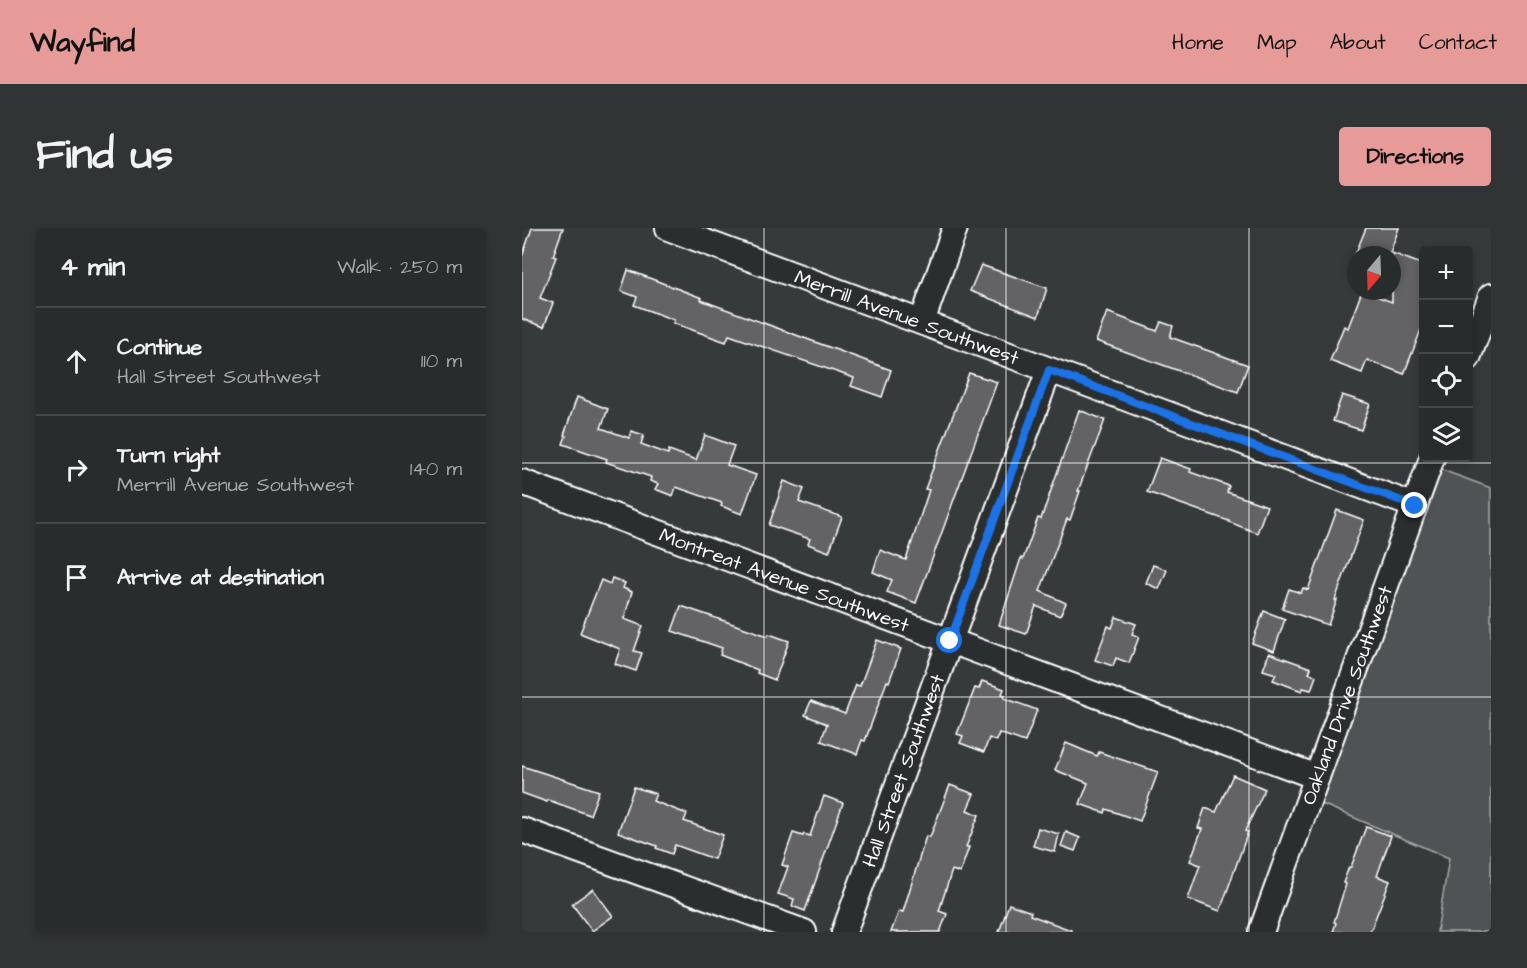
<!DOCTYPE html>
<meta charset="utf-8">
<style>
:root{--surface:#292c2c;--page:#313434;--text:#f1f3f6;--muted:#a5a7a9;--line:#454848;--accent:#e69b98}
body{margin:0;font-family:"Architects Daughter",sans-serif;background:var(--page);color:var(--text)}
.controls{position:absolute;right:18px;top:18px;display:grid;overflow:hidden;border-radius:6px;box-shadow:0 3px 9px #0003}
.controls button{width:54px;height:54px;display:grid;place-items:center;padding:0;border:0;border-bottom:2px solid var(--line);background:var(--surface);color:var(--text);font:30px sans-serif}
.compass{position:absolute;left:825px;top:18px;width:54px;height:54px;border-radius:50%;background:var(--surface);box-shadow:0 3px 9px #0003;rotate:199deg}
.stop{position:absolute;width:18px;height:18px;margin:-14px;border:4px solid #1a73e8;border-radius:50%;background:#fff}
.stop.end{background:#1a73e8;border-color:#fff;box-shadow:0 2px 6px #0008}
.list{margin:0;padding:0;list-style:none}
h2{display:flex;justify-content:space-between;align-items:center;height:78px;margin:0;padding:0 24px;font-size:26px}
h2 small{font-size:20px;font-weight:400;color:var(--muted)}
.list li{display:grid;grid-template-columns:39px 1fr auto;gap:18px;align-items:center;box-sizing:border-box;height:108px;padding:0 24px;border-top:2px solid var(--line)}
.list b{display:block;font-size:22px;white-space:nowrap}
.list p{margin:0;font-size:20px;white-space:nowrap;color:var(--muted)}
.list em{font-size:20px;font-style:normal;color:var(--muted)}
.icon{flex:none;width:33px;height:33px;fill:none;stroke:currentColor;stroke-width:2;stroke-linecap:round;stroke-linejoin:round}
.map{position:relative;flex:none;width:969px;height:704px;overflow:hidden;border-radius:6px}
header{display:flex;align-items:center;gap:36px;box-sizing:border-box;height:84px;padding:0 30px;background:var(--accent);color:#111}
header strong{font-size:28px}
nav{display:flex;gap:33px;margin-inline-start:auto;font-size:21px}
.intro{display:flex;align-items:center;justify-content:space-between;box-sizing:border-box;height:144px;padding:0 36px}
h1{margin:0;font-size:42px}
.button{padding:15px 27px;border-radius:6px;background:var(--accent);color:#111;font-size:21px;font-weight:700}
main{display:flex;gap:36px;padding:0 36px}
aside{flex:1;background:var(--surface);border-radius:6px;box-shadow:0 3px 9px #0003}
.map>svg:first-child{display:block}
</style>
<header>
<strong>Wayfind</strong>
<nav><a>Home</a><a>Map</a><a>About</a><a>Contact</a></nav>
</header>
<div class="intro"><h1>Find us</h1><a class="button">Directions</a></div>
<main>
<aside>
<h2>4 min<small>Walk · 250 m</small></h2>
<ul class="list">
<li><svg class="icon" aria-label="ahead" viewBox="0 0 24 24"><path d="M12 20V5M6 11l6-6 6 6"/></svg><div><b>Continue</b><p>Hall Street Southwest</p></div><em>110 m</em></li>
<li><svg class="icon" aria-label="right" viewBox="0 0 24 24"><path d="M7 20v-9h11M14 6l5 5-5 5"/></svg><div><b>Turn right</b><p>Merrill Avenue Southwest</p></div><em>140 m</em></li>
<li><svg class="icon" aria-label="arrive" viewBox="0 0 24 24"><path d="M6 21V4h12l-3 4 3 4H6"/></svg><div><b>Arrive at destination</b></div></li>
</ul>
</aside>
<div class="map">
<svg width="969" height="704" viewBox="0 0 969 704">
<rect width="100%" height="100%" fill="#373a3b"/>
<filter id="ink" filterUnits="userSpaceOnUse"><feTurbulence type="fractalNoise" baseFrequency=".0167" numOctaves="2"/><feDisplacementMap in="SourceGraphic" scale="12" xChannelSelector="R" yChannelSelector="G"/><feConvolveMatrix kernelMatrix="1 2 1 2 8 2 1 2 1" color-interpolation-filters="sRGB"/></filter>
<g filter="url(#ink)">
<!-- green -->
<path fill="#505354" stroke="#a8a9aa" stroke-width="1.5" d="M912,239L969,260V704H915L927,630L788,571Z"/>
<!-- building -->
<g fill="#636465" stroke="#fff" stroke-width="1.5">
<path d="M10,0H41L31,28L34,29L18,70L31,75L22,99L0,91V29Z"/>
<path d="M844,0H877L867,27H833Z"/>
<path d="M870,25L902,37V94L882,146L845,132L840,145L808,133L822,98L826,100L840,63L870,74Z"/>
<path d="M459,37L525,60L516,89L448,63Z"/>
<path d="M106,42L180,70L179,72L369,142L360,169L329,158L332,150L207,107L204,114L151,95L152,92L112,77L115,69L99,63Z"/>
<path d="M585,84L635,103L639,94L651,98L648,109L726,137L716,164L574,113Z"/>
<path d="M447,145L475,154L394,375L365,364L370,352L351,344L358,322L384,332L407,262L403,261Z"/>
<path d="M820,167L848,176L839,202L811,193Z"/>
<path d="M55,169L86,181L79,200L107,210L109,203L122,207L119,216L146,226L147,222L174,232L183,207L212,218L205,237L234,247L220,286L199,278L200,275L154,259L151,268L133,261L136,256L128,253L129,249L84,234L85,231L41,216L44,208L42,207Z"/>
<path d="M557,182L583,192L556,263H558L548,292L545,291L518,363L544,375L538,388L514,378L504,406L477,397L499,330L501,331L516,290L519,291Z"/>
<path d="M638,230L669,241L668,244L707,258L705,264L745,278L735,305L707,294V293L625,264Z"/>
<path d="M262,253L282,261L277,274L320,289L307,324L286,316L288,311L247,297Z"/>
<path d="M815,282L842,292L813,372H815L806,397L760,381L767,361L779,365L781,360L786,362Z"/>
<path d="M631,337L645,342L637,361L624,355Z"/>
<path d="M90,350L103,355L101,360L110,364L102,391L121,398L112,423L120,425L114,443L93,436L98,421L58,405L79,352L88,356Z"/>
<path d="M159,378L246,408L247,406L267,413L253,452L235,445L236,442L198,427L200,420L150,403Z"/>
<path d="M742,383L763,391L752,423L730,415Z"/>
<path d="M594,389L614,396L610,406L617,409L607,435L594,430L591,438L573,432L586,398L590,400Z"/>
<path d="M355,412L379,421L367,454L365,453L343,513L340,512L335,526L299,513L305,496L283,487L289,473L323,486L334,457L338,458Z"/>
<path d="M747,425L789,440L787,445L794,448L789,462L781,460L780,463L751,452L754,446L741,442Z"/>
<path d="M460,453L482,461L480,466L483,467L482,470L515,482L503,514L477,505L474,513L467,510L462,524L438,515L441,508L435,506L453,460L457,461Z"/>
<path d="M544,515L575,528L577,524L636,544L618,593L584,581L583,585L558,576L566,555L533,542Z"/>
<path d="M0,538L77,563L68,587L26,572L25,574L0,565Z"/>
<path d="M711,547L743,561L723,603L726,604L698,683L666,671L678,637L668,633L680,601L676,600L683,580L694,584Z"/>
<path d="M428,557L452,566L445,582L457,587L444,619H447L438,645L430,642L417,683L425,686L418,704H369L377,683L381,684L404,608L408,609Z"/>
<path d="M112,559L134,566L131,573L165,586L162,593L201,607L192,631L153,617L150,626L134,620L135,618L96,604Z"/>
<path d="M302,568L321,575L283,683L270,678L272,671L256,666L266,639L260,637L271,605L281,608L282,606L288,608Z"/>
<path d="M844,599L869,608L855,648L868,653L848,704H811L814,695L812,694L824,656L821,655L827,639H829Z"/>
<path d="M516,600L537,606L533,624L511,618Z"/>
<path d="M544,604L558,610L553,623L539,618Z"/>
<path d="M71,661L91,688L70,703L50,676Z"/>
<path d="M487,676L509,684L508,687L549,702V704H477Z"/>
</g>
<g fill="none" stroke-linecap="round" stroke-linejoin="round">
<!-- minor casing -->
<g stroke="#fff" stroke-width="28">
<g id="minor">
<path id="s1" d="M146,0L893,278"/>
<path d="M400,94L433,0"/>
<path d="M946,130L969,68"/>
<path id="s2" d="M0,254L795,549"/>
<path d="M0,602L282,704"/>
<path id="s3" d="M322,704L527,142"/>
<path id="s4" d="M739,704L910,230"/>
</g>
</g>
<!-- minor -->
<use href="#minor" stroke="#2a2d2e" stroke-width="24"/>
</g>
</g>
<g fill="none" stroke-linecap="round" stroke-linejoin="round" filter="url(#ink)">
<!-- route -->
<path stroke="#1a73e8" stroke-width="8" d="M428,413L527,142L893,278"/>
</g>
<!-- grid -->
<path fill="none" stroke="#fff" stroke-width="1.5" stroke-opacity="0.55" d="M242,0V704M484,0V704M727,0V704M0,235H969M0,469H969"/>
<g text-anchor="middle" stroke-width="6" stroke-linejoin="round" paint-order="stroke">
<!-- street labels -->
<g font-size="20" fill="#fff" stroke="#2a2d2e">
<text dy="7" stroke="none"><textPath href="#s1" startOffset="255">Merrill Avenue Southwest</textPath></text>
<text dy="7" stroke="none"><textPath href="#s2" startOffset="280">Montreat Avenue Southwest</textPath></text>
<text dy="7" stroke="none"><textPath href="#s4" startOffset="252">Oakland Drive Southwest</textPath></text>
<text dy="7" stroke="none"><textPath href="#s3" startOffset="172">Hall Street Southwest</textPath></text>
</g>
</g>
</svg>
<div class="controls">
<button>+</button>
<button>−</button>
<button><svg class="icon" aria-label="locate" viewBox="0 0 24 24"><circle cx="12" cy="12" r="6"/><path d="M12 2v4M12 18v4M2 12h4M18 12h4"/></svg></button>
<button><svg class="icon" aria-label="layers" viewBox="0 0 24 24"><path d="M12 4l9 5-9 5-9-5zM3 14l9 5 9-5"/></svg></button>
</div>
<svg class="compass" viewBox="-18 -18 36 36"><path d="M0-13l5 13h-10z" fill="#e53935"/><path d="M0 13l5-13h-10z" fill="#a5a7a9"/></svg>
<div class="stop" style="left:428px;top:413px"></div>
<div class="stop end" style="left:893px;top:278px"></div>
</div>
</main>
